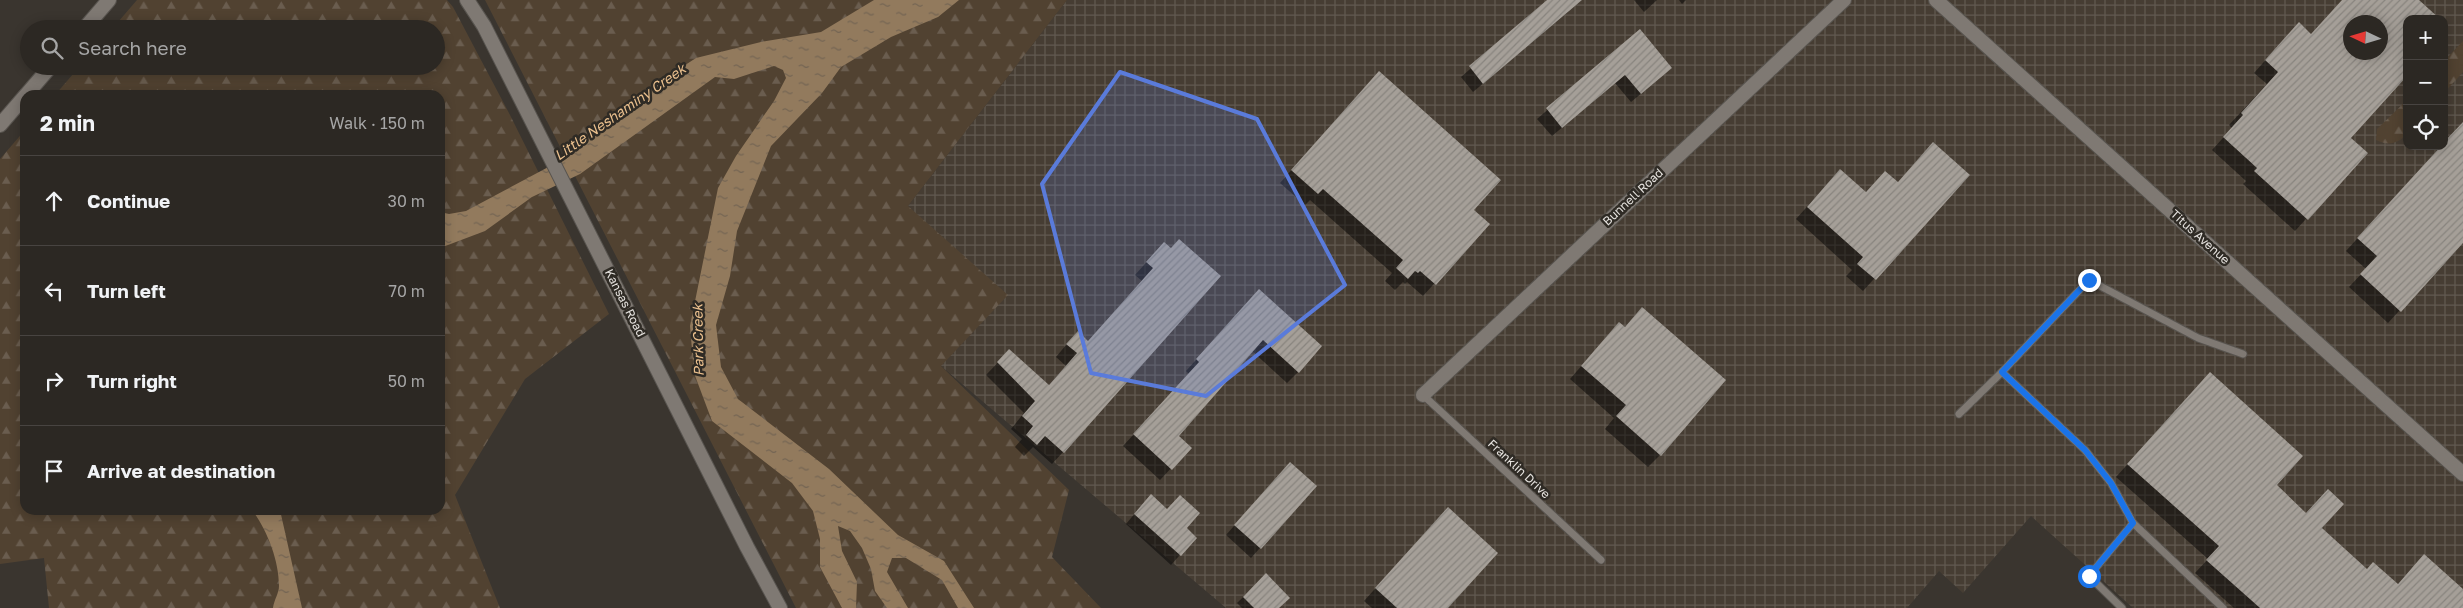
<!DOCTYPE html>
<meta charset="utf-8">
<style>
:root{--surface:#2c2823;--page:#34302b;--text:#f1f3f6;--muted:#a6a6a6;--line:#484441}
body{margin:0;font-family:"Golos Text",sans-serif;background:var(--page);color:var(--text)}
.controls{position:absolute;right:15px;top:15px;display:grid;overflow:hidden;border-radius:10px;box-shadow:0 2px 12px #0003}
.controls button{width:45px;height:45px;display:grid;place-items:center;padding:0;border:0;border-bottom:1px solid var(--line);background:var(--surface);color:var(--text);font:25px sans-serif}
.compass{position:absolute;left:2343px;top:15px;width:45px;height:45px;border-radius:50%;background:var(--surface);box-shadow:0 2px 12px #0003;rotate:274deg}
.stop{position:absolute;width:15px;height:15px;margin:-11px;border:4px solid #1a73e8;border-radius:50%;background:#fff}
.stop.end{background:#1a73e8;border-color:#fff;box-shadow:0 1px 5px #0008}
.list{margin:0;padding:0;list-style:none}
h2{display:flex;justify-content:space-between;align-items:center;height:65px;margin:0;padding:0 20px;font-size:21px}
h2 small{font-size:16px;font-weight:400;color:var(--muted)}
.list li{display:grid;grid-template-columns:32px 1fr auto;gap:15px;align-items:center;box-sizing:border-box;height:90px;padding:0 20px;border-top:1px solid var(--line)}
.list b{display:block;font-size:19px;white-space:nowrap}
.list em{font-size:16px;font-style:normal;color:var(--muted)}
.icon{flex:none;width:28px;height:28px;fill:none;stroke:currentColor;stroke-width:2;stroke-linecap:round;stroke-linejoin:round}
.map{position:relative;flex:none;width:2463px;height:608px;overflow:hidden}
.search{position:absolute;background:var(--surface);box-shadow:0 2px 12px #0003;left:20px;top:20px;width:425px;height:55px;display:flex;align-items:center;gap:12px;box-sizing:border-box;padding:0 18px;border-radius:28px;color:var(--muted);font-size:19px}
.panel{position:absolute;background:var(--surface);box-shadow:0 2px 12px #0003;left:20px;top:90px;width:425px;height:425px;border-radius:15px}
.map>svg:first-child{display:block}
</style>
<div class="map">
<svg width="2463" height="608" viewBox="0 0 2463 608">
<defs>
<pattern id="industrial-grid" width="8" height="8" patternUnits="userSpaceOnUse" patternTransform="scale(1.25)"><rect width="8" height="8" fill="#463d33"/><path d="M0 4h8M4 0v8" fill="none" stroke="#615950"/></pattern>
<pattern id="forest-firs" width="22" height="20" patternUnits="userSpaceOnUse" patternTransform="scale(1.25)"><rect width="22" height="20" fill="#514231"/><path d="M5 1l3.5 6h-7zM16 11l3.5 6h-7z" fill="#6a5d4f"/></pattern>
<pattern id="water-ripples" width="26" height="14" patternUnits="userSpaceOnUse" patternTransform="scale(1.25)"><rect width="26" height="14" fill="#927a5d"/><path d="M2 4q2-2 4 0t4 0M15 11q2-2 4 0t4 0" fill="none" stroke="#736453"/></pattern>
<pattern id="building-hatch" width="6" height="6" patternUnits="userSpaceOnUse" patternTransform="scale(1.25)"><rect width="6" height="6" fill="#a59f98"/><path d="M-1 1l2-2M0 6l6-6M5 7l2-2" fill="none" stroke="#88847e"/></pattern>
</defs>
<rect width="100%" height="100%" fill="#3a352f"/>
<!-- industrial -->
<path fill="url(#industrial-grid)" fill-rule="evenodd" d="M1067,0H2463V608H2133L2031,516L1963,593L1939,571L1907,608H1226L941,366L908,206ZM2407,19H2444V146H2407ZM2350,22H2380V52H2350Z"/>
<!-- forest -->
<g fill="url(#forest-firs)">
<path d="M137,0H447L453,7L510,115L609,314L525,379L455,495L500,608H49L44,558L0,564V159L25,130V510H440V95H55L80,66H436V29H112Z"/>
<path d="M485,0H1067L908,206L1008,295L941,366L1069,490L1052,557L1101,608H796Z"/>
<path d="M2463,41V72L2444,93V61Z"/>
<path d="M2407,100V134C2397,144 2389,146 2376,140L2377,129Z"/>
</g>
<!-- water -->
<g fill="url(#water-ripples)">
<path d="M874,0H959L938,17L891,37L841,67L822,93L771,146L737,231L730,276L716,325L721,367L738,399L829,469L898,535L944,561L974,608H958L942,580L906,558H892L887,572L908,608H887L875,591L871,569L862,548L850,531L838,526L842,551L857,582L856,608H842L820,567V539L813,511L792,483L712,421L694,373L690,326L718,188L736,156L774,101L786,78L783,70L774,66L734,79L715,77L580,174L532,197L485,231L440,248V212L449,214L466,211L569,156L625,104L696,58L761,42L821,32Z"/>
<path d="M252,510H280L302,608H273C274,600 279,593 279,586C279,560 267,530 252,510Z"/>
</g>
<!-- shadow -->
<g fill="#0007" fill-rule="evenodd">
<path d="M1549,0H1574L1568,12L1473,92L1461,77Z"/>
<path d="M1634,0H1657L1644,12Z"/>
<path d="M1679,0H1686L1682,4Z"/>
<path d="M2343,0H2417L2349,138L2366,153L2295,231L2243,184L2246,181L2212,150L2232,128L2229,125L2267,84L2254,73L2287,36L2311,35ZM2350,22H2380V52H2350Z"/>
<path d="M2444,24L2448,28L2444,32Z"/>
<path d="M1639,31L1661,77L1631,102L1615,83L1552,136L1537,119Z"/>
<path d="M1367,85L1473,210L1488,224L1423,296L1407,282L1405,284L1403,282L1395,290L1385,281L1392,273L1310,200L1305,205L1280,183Z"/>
<path d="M2463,136V241L2388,323L2349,287L2366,269L2346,251L2441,146Z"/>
<path d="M1840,170L1865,193L1885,172L1897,183L1968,175L1863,291L1846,276L1852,270L1796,219Z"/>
<path d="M1170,249L1063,452L1052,464L1033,447L1024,456L1015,447L1022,439L1011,429L1024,413L986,375L1009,351L1048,386L1066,366L1056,357L1066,345L1078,333L1088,342L1142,281L1135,275L1152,256Z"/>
<path d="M1248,302L1298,372L1287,383L1252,351L1177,436L1190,448L1160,480L1123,446L1189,374L1186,371Z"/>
<path d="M1642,309L1660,455L1648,467L1605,429L1614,418L1570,379L1619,323L1624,328Z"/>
<path d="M2198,386L2275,485L2367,570L2397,585L2412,568L2463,591V608H2234L2195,573L2208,559L2116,477Z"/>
<path d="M1281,473L1315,486L1251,558L1226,535Z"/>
<path d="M1142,505L1167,510L1195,538L1171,565L1126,524Z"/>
<path d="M1436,521L1447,608H1372L1364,601Z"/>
<path d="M1266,575L1278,608H1242L1237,603Z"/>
</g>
<!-- building -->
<g fill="url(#building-hatch)" fill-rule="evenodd">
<path d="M1547,0H1582L1483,84L1469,66Z"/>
<path d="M2342,0H2419L2440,19H2407V76L2351,138L2368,153L2308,220L2254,171L2257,168L2223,137L2243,115L2241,113L2278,72L2265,60L2299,22L2311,34ZM2350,22H2380V52H2350Z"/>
<path d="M1640,29L1672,68L1641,94L1625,75L1562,128L1546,108Z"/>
<path d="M1379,71L1501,180L1474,210L1490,224L1436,285L1420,271L1418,273L1415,271L1408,279L1396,268L1403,260L1323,189L1318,194L1291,170Z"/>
<path d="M2463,122V243L2401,312L2360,274L2377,256L2357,238L2441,146H2444V142Z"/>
<path d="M1933,142L1970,175L1876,280L1857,264L1863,257L1807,207L1840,169L1866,192L1885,171L1898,182Z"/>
<path d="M1179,239L1221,276L1064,453L1045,436L1037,445L1026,435L1033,426L1022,416L1035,401L997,362L1009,349L1049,385L1077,353L1066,344L1078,331L1088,341L1153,268L1146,262L1164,242L1171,248Z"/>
<path d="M1259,289L1322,346L1299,373L1263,340L1179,436L1192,448L1172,470L1133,434L1199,362L1196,359Z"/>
<path d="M1642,307L1726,380L1661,456L1616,416L1626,405L1581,366L1619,322L1625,327Z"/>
<path d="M2210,372L2303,456L2277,485L2306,513L2328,489L2344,504L2322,528L2367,569L2373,562L2398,584L2424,554L2463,589V608H2260L2206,560L2219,546L2127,464Z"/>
<path d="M1290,462L1317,486L1261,549L1234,525Z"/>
<path d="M1151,494L1167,509L1180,495L1200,513L1187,528L1197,538L1181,556L1134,514Z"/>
<path d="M1448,507L1498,553L1448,608H1397L1375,588Z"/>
<path d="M1266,573L1290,598L1279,608H1254L1243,597Z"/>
</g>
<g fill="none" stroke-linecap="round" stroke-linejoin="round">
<!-- service casing -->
<g stroke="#58544f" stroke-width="9">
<g id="service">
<path d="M1423,395L1601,560"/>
<path d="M1959,414L2002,372"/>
<path d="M2133,523L2111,483L2085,450L2002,372L2089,280L2198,338L2243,354"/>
<path d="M2122,608L2089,576L2133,523L2223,608"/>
</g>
</g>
<!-- minor casing -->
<g stroke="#58544f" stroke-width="16">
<g id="minor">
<path d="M467,0L484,26L747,547L780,608"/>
<path d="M1936,0L2463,474"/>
<path d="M84,29L109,0"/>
<path d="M26,95L51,66"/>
<path d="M0,125L25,96"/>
<path d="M1423,395L1844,0"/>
</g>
</g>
<!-- service -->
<use href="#service" stroke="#7f7973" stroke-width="7"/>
<!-- minor -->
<use href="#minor" stroke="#7f7973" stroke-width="14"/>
</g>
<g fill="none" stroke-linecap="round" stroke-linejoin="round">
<!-- route -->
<path stroke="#1a73e8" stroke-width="6" d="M2089,576L2133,523L2111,483L2085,450L2002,372L2089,280"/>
</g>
<!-- marked area -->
<path fill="#5a7bda" fill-opacity="0.2" stroke="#5a7bda" stroke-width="4" stroke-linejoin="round" d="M1120,72L1257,119L1345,285L1206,396L1091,373L1042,184Z"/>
<g text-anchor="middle" stroke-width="5" stroke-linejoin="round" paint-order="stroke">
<!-- street labels -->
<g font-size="12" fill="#e7e4e0" stroke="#2f2b25">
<text transform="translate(1633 197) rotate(-43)" y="4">Bunnell Road</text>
<text transform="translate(2200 237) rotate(42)" y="4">Titus Avenue</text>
<text transform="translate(625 303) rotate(63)" y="4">Kansas Road</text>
<text transform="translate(1519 469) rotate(43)" y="4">Franklin Drive</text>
</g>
<!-- water labels -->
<g font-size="14" font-style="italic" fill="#ebc08e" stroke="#2f2b25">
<text transform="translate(620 112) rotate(-35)" y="5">Little Neshaminy Creek</text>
<text transform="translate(698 340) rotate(-91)" y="5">Park Creek</text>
</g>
</g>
</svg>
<div class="controls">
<button>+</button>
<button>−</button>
<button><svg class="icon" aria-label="locate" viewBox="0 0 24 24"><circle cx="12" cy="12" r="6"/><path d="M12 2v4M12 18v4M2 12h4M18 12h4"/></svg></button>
</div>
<svg class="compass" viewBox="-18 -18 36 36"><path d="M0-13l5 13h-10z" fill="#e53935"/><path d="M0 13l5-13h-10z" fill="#a6a6a6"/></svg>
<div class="stop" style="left:2089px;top:576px"></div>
<div class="stop end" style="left:2089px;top:280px"></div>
<div class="search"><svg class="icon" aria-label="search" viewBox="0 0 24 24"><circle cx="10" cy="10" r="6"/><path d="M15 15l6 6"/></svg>Search here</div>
<section class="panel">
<h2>2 min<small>Walk · 150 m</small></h2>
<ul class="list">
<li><svg class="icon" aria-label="ahead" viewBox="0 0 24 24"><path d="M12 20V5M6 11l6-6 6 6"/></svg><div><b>Continue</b></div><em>30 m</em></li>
<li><svg class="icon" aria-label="left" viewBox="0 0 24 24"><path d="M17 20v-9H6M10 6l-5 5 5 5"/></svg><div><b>Turn left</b></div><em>70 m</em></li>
<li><svg class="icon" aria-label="right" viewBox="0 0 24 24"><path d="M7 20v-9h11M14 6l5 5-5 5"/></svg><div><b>Turn right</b></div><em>50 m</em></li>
<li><svg class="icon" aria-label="arrive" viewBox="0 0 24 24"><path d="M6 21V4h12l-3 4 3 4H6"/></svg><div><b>Arrive at destination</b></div></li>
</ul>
</section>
</div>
